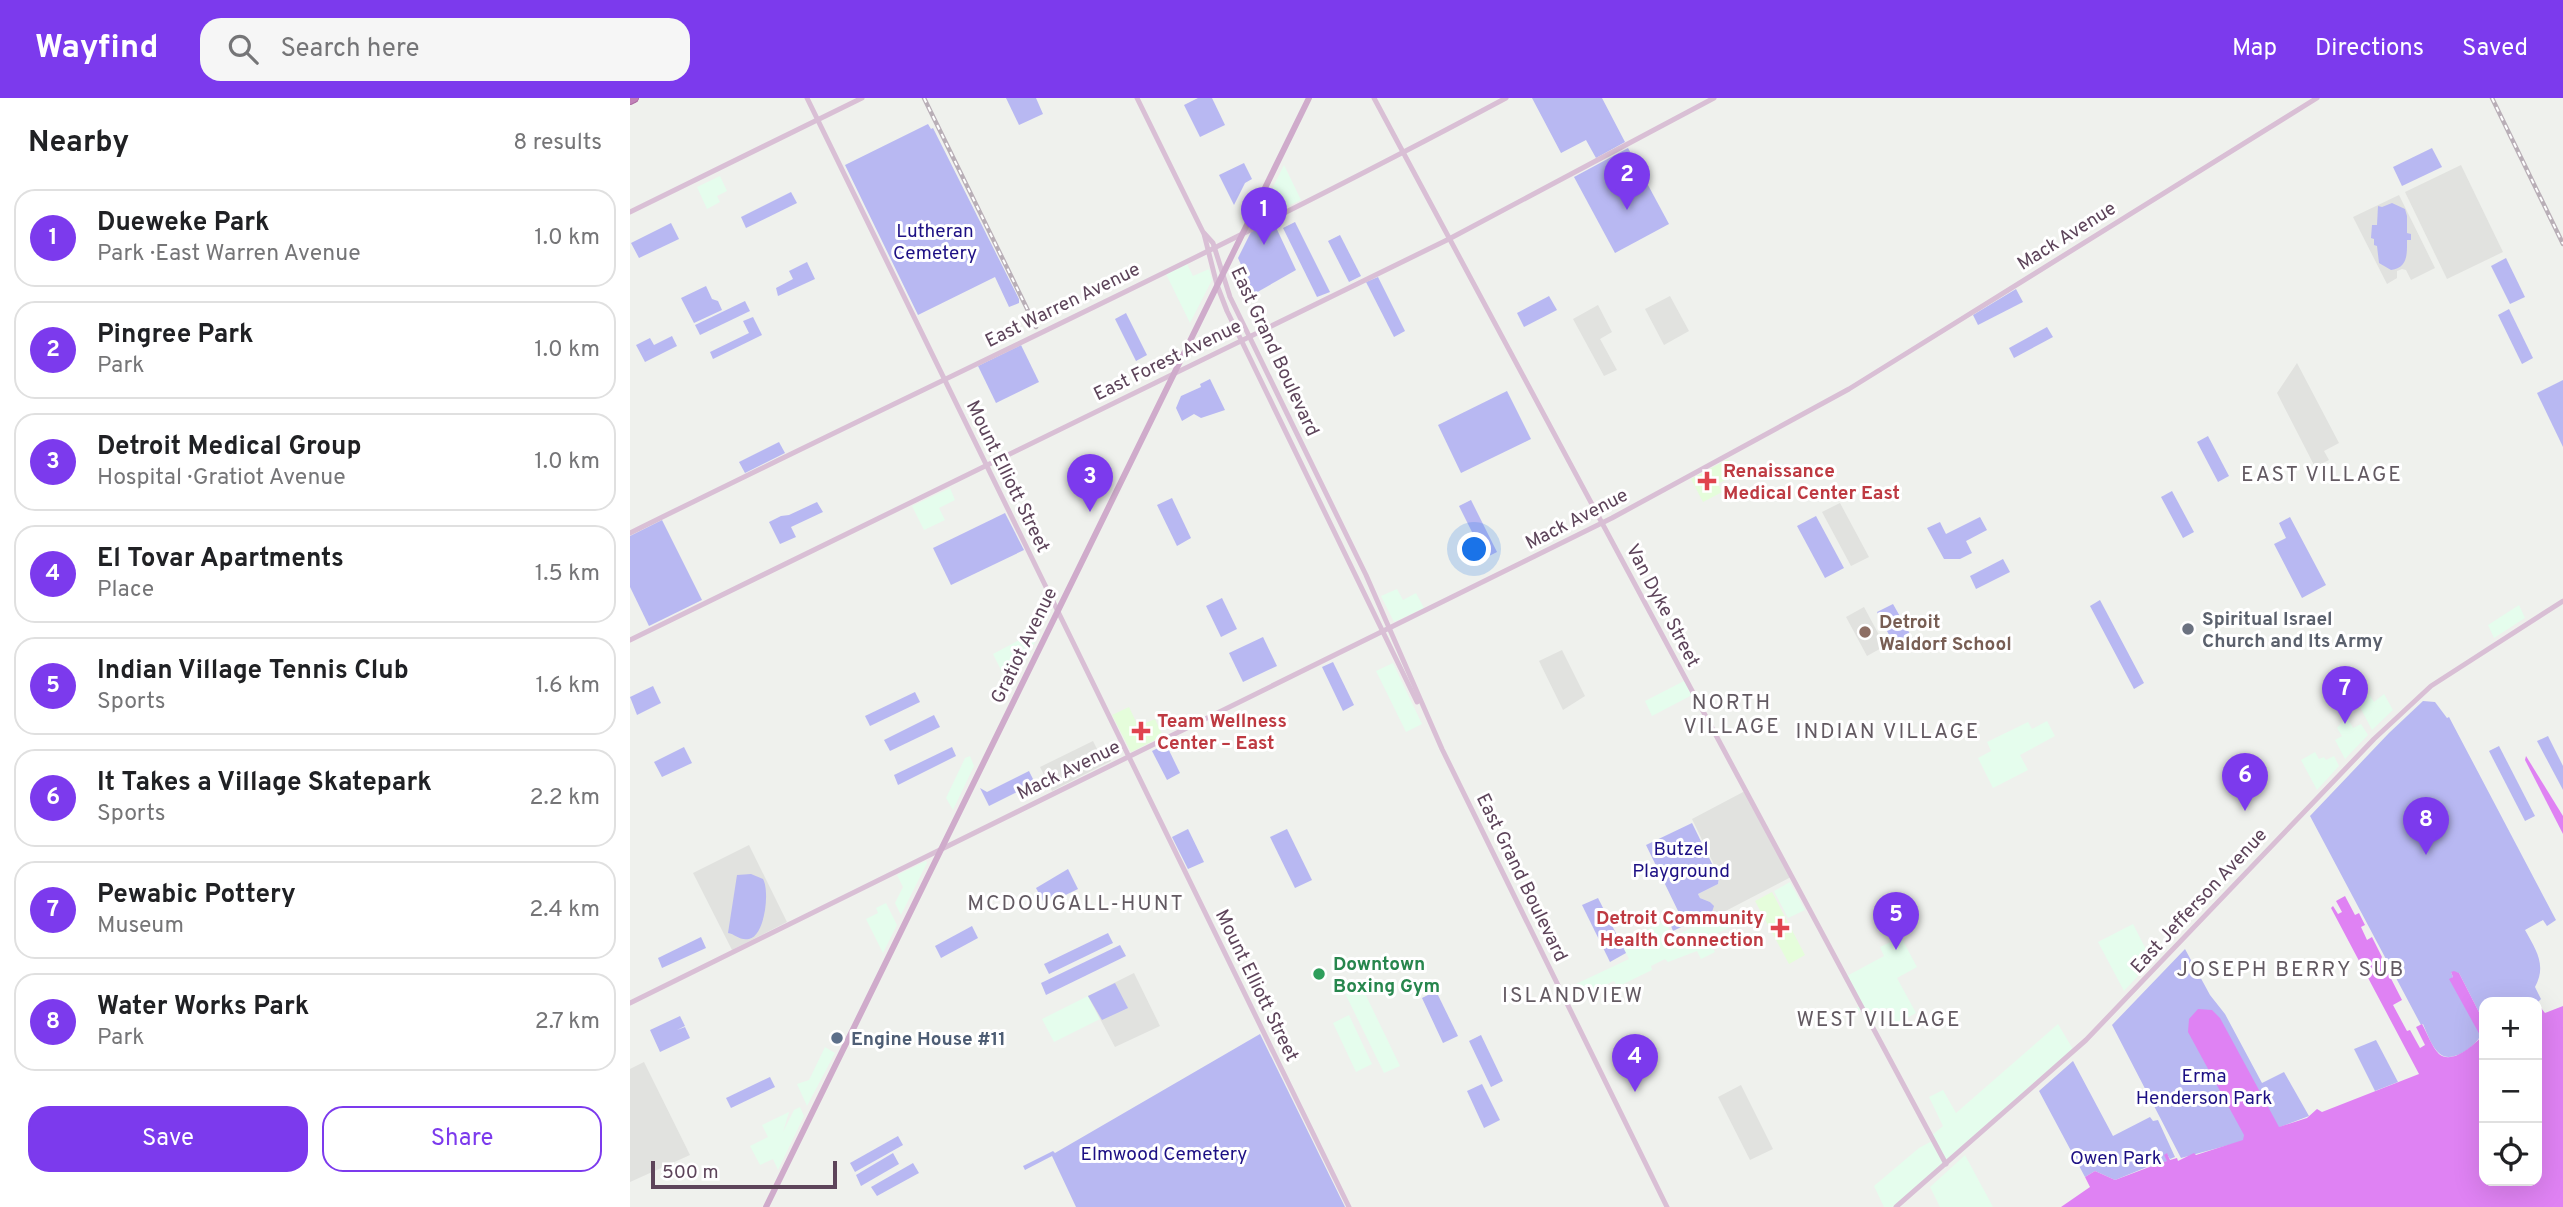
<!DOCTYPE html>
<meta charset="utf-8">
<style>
:root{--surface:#fff;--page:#f6f6f6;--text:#202124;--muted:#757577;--line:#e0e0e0;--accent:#7c3aed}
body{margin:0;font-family:Overpass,sans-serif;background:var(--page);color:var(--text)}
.controls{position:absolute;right:21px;bottom:21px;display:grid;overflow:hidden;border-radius:14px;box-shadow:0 7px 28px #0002}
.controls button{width:63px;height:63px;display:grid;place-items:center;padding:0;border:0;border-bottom:2px solid var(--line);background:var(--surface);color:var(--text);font:35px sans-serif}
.scale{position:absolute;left:21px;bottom:18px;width:186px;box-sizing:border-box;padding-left:7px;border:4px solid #5d445a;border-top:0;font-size:19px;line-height:24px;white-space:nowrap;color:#5d445a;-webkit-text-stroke:5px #fff;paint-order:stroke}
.you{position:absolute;left:845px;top:452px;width:24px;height:24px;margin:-18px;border:5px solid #fff;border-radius:50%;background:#1a73e8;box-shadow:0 0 0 10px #1a73e833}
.badge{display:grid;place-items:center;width:46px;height:46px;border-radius:50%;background:var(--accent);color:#fff;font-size:23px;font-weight:700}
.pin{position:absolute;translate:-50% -58px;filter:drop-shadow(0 2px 4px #0008)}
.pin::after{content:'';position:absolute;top:37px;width:24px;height:21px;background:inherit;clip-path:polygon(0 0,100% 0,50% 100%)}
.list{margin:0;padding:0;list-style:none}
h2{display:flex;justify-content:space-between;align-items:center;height:91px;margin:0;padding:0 28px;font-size:30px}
h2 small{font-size:23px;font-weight:400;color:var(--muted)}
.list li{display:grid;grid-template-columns:46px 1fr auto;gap:21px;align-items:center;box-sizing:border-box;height:98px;margin:0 14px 14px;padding:0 14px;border:2px solid var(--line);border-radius:21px}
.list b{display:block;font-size:26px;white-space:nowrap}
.list p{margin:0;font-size:23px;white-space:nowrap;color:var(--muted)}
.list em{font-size:23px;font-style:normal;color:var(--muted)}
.actions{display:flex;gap:14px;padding:21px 28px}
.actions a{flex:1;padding:16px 0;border:2px solid var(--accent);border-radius:21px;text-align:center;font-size:24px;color:var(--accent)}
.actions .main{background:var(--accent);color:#fff}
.icon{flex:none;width:38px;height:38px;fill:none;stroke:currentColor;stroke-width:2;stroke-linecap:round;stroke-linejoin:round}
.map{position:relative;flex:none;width:1933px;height:1109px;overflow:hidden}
header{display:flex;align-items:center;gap:42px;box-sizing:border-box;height:98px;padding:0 35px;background:var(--accent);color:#fff}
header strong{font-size:33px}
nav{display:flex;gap:38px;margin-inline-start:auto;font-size:24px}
.search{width:490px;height:63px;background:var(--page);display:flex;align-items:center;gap:18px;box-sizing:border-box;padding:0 24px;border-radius:21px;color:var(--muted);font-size:26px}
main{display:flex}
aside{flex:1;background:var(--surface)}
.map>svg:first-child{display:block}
</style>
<header>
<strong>Wayfind</strong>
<div class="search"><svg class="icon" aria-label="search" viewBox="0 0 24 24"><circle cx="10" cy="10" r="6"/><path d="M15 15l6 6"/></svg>Search here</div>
<nav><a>Map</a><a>Directions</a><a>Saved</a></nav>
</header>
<main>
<aside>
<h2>Nearby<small>8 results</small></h2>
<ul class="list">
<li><span class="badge">1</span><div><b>Dueweke Park</b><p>Park · East Warren Avenue</p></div><em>1.0 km</em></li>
<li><span class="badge">2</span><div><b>Pingree Park</b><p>Park</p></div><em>1.0 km</em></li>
<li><span class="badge">3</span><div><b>Detroit Medical Group</b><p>Hospital · Gratiot Avenue</p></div><em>1.0 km</em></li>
<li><span class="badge">4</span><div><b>El Tovar Apartments</b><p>Place</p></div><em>1.5 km</em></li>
<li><span class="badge">5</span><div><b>Indian Village Tennis Club</b><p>Sports</p></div><em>1.6 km</em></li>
<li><span class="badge">6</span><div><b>It Takes a Village Skatepark</b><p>Sports</p></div><em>2.2 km</em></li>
<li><span class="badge">7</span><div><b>Pewabic Pottery</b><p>Museum</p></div><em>2.4 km</em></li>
<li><span class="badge">8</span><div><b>Water Works Park</b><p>Park</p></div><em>2.7 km</em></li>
</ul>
<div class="actions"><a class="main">Save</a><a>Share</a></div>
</aside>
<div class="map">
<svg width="1933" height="1109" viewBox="0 0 1933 1109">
<rect width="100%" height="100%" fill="#eff1ed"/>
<!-- commercial -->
<g fill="#e5fded">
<path d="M654,67L671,102L645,114L638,99Z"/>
<path d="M90,78L97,93L87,98L90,104L77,111L67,89Z"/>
<path d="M557,166L563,178L579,171L582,182L560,225L536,176Z"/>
<path d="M320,390L325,402L309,410L315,422L294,432L282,408Z"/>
<path d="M767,491L773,502L786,495L794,510L764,524L751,498Z"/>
<path d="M1889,507L1895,520L1864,540L1858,527Z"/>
<path d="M408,532L410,534L381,592L363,556Z"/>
<path d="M763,565L792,626L776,634L746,573Z"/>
<path d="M1056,582L1064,596L1022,618L1015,603Z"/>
<path d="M1739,596L1744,604L1754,596L1763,612L1742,632L1729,607Z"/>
<path d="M1717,619L1723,630L1731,626L1738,637L1715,661L1705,642L1712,638L1707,630Z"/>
<path d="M1417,623L1425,638L1390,657L1398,672L1363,690L1348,660L1361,653L1357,644L1398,624L1402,631Z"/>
<path d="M1685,654L1689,661L1694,659L1696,662L1704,658L1709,668L1687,692L1671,662Z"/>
<path d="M340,658L344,668L323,712L316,700L335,660Z"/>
<path d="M296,763L297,765L271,817L265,805L273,789L267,777Z"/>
<path d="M1160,784L1175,812L1158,820L1144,793Z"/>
<path d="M256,805L267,827L253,855L236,821L248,815L246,810Z"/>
<path d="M1095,814L1102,828L1078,840L1085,854L1071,861L1067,853L1038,864L1035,861L1021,868L1022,872L987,889L984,883L937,905L931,893L999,861L991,844L1035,823L1043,839Z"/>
<path d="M1503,826L1522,863L1494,893L1468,844Z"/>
<path d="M1271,839L1287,869L1267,880L1286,915L1266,926L1257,910L1237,920L1232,912L1220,918L1218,914L1230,908L1215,879L1254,858L1250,849Z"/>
<path d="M729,883L770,968L754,975L712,889Z"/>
<path d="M458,898L470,921L424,944L412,921Z"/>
<path d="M719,917L742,966L726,974L703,925Z"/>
<path d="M1428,926L1444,953L1266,1109H1254L1244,1088L1289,1050L1302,1043L1300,1039L1313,1028L1299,999L1313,992L1326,1015Z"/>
<path d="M195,949L205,955L177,1008L167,986L179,982Z"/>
<path d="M170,1009L174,1018L148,1072L143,1061L130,1067L120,1048L138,1039L132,1027L159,1014L153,1034L164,1012Z"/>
<path d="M1335,1057L1363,1109H1310L1300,1089Z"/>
</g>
<!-- education -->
<g fill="#e1e2df">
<path d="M1831,67L1873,154L1817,181L1775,94Z"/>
<path d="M1769,97L1805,170L1781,182L1776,172L1772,171L1767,173V180L1757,186L1723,119Z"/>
<path d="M1040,198L1059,233L1034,247L1015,211Z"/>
<path d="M968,207L982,234L970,241L987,272L974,278L943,221Z"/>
<path d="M1667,265L1709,345L1694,353L1699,362L1685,369L1647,295Z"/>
<path d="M1210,405L1239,459L1221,468L1192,414Z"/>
<path d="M1234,509L1255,548L1237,558L1216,519Z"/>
<path d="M932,552L955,598L933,612L909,563Z"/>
<path d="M463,643L470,657L476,654L481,663L422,693L410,669Z"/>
<path d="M1115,693L1161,779L1084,819L1082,814L1083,808L1080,804L1070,800L1068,796L1088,786L1090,779L1062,721Z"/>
<path d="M119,747L157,824L102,852L63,775Z"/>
<path d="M504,875L530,928L485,949L458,898Z"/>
<path d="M14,964L60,1057L0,1084V971Z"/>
<path d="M1111,987L1143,1051L1120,1062L1088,999Z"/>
</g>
<!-- medical -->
<g fill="#e5fddb">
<path d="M1098,361L1106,376L1088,386L1092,394L1073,404L1061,381Z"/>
<path d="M499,609L508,628L525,621L533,638L501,654L482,617Z"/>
<path d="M1142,794L1175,857L1159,866L1125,803Z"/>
</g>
<!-- green -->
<g fill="#b8b8f2">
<path d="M376,0H406L413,16L389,27Z"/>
<path d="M568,0H582L595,27L570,39L554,7Z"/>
<path d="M902,0H972L995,44L966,60L956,42L931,55Z"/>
<path d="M298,26L301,31L303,30L389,201V205L379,209L365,179L288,217L215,67Z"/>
<path d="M998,50L1039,126L985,155L944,79Z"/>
<path d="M1802,50L1812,69L1772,88L1763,69Z"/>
<path d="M614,65L622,81L615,85L604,107L589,77Z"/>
<path d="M161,94L167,105L116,130L111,119Z"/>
<path d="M1762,105L1775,111L1777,118V135L1781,136V142H1777C1777,156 1778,170 1761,172L1749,165L1747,148L1744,147V141L1741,140L1742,127H1747L1748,108L1752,109Z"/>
<path d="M643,123L666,172L624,196L608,160L621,134Z"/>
<path d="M665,124L700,194L687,199L653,130Z"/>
<path d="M41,125L49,141L9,160L1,145Z"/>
<path d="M710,137L731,178L719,184L698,143Z"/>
<path d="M1876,160L1895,199L1880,206L1861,168Z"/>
<path d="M177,164L185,181L148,198L146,190L163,181L159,173Z"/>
<path d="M748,179L775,233L764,239L736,184Z"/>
<path d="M76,188L82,201L88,203L92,212L64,225L51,200Z"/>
<path d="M1386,191L1393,204L1348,227L1343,217Z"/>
<path d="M919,198L927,212L894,229L887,215Z"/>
<path d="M115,203L120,213L70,237L65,227Z"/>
<path d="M1879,211L1903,260L1892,266L1868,217Z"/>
<path d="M496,215L517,257L506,263L485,221Z"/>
<path d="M123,219L132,237L83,261L80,254L119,235L113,223Z"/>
<path d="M1417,229L1423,239L1384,260L1379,250Z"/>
<path d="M42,238L47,248L15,264L6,247L20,240L24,247Z"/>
<path d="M391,247L409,284L366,305L348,268Z"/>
<path d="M580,281L595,312L571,320L564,316L552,323L546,310L551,298L571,289L570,286Z"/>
<path d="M1933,282V349L1907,295Z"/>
<path d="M877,293L901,341L831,375L808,327Z"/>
<path d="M1578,338L1599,378L1588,384L1567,344Z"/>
<path d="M149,344L155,355L115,375L109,364Z"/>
<path d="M1542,393L1564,434L1553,440L1531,399Z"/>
<path d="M542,400L561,440L547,448L527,407Z"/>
<path d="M841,402L867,454L855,460L829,408Z"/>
<path d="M187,404L193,414L161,429L166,439L150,446L139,424L151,418L159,417Z"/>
<path d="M375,415L394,452L321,487L303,450Z"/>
<path d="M1186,418L1214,470L1195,480L1167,428Z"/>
<path d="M1350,419L1357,432L1336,443L1342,455L1330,461H1314L1297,430L1310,424L1316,436Z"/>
<path d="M1660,419L1696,487L1672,500L1644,446L1656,440L1649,425Z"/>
<path d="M32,422L72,502L19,528L0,489V438Z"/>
<path d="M1373,461L1380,474L1346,491L1340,478Z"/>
<path d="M592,500L607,531L591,539L576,508Z"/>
<path d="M1470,502L1514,585L1504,591L1460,508Z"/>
<path d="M1263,506L1284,543L1278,547L1283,545L1286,549L1276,554L1274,549L1267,552L1247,514Z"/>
<path d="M633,539L647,568L613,584L599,555Z"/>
<path d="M703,564L724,607L713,613L692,569Z"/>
<path d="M23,588L31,605L7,617L0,599Z"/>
<path d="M285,594L290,604L240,628L235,618Z"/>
<path d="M1793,603L1805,604L1817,620L1819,619L1926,822L1917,828L1913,822L1895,832C1906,852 1917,867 1905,889L1911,901L1907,905L1854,904V924L1829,875L1821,874L1823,879L1821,881L1851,936C1847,948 1822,966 1810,956C1802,950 1797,935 1793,926L1791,927L1680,718L1759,635Z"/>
<path d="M304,617L310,629L260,653L254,642Z"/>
<path d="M1918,638L1933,668V692L1907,643Z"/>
<path d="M536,646L550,675L537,682L522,653Z"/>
<path d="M1869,648L1905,718L1895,723L1859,653Z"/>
<path d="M54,649L62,665L32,679L24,664Z"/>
<path d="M322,649L326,658L268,687L264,677Z"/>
<path d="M399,673L405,685L359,708L350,690L357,694Z"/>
<path d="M1062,725L1089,780L1088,786L1068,796L1070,800L1080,804L1084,808L1082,814L1043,833L1039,823L1050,817L1016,747Z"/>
<path d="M558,731L574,764L558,771L542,739Z"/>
<path d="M657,731L682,782L665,790L640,739Z"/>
<path d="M438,771L448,791L415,807L406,790Z"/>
<path d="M121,776L133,781C140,793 135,838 119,841C110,843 105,836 98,835L107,777Z"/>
<path d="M968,800L996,855L980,864L952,807Z"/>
<path d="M342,828L348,840L311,860L305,848Z"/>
<path d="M478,835L483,845L419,876L414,866Z"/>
<path d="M71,839L76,850L32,870L28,860Z"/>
<path d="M490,847L496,858L416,897L411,885Z"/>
<path d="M1555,851L1580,897L1595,916L1632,985L1654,974L1679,1018L1610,1044L1551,1060L1482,927Z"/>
<path d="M485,885L498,910L472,922L458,898Z"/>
<path d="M806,893L828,938L813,945L792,900Z"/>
<path d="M50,918L55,928L47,932L55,929L60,940L30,954L20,932Z"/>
<path d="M630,936L715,1109H446L422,1058L395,1072L393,1068L423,1053L425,1055Z"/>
<path d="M851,937L873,983L861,989L839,943Z"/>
<path d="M1746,942L1768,984L1745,993L1724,951Z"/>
<path d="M1443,963L1483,1038L1520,1019L1523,1023L1528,1022L1545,1059L1540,1061L1537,1056L1538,1063L1525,1067L1521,1058L1518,1060L1522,1067L1485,1082L1465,1073L1455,1079L1409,993Z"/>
<path d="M140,979L145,989L101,1010L96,1000Z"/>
<path d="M852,986L870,1022L854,1030L837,993Z"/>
<path d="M268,1038L273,1047L225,1074L220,1065Z"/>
<path d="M263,1055L269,1066L231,1088L226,1077Z"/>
<path d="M283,1065L289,1075L247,1098L241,1089Z"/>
</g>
<!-- water -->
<g fill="#df82f3">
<path d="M1896,658L1933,718V736L1895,662Z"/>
<path d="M1715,798L1725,817L1729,815L1735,827L1731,829L1737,842L1742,839L1752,859L1751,861L1772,902L1763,907L1777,933L1780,932L1790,950L1795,947L1786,929L1792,926C1797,935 1802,949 1809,956C1822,967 1844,947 1851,939L1819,881L1823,879L1821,874L1824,873L1829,875L1854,924V1083H1907V930L1909,929L1911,920L1907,905L1915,915L1933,908V1109H1431L1460,1089L1455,1079L1465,1073L1485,1082L1522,1068L1518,1059L1521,1058L1525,1067L1537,1063L1534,1057L1537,1055L1540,1062L1547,1060L1548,1063L1564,1055L1566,1057L1613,1042L1614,1037L1558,934L1559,921L1568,911L1582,912L1590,920L1649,1029L1677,1020L1687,1011L1692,1014L1789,976L1701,810L1703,808L1708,816L1712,814L1706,803Z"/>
</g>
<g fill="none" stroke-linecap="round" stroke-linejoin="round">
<!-- motorway casing -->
<g stroke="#ad6ca3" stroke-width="10">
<path id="motorway" d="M0,2L4,0"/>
</g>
<!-- secondary -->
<g stroke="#d9bfd5" stroke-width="5">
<path d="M177,0L719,1109"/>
<path d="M507,0L573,134L583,145L600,199L736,477L812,651L1037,1109"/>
<path d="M744,0L1316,1066"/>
<path d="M0,114L232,0"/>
<path d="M574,136L587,187L597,213L787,604"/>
<path d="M0,435C292,290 589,154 876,0"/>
<path d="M0,542L819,141L1084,0"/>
<path d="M0,905L982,420L1219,291L1687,0"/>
<path d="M1266,1109L1456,942L1744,641L1801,588L1933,503"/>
</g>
<!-- primary -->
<path stroke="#cfabcb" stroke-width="6" d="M136,1109L679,0"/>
<!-- motorway -->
<use href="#motorway" stroke="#c181b8" stroke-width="8"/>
<!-- rail casing -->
<g stroke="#b9afb7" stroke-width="4.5">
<g id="rail">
<path d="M294,0L406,229"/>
<path d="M1862,0L1933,146"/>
</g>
</g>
<!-- rail -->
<use href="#rail" stroke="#fff" stroke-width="2" stroke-dasharray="5" stroke-linecap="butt"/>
</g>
<!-- markers -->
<g fill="#e0444e" stroke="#fff" stroke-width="2.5">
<path d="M1073.5 372.5h7v7h7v7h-7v7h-7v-7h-7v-7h7z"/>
<path d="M507.5 622.5h7v7h7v7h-7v7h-7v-7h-7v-7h7z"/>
<path d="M1146.5 819.5h7v7h7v7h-7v7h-7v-7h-7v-7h7z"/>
</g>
<circle fill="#6b7280" stroke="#fff" stroke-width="2.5" cx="1558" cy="531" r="7"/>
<circle fill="#8d6e63" stroke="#fff" stroke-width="2.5" cx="1235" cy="534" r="7"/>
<circle fill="#2e9e5b" stroke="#fff" stroke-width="2.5" cx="689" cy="876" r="7"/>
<circle fill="#5c6f8a" stroke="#fff" stroke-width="2.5" cx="207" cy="940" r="7"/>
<g text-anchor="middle" stroke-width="6" stroke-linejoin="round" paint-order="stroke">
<!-- park labels -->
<g font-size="19" fill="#1d1084" stroke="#fff">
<text x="305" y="139">Lutheran<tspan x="305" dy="22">Cemetery</tspan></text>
<text x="1051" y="757">Butzel<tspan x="1051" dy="22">Playground</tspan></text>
<text x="1574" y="984">Erma<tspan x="1574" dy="22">Henderson Park</tspan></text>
<text x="534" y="1062">Elmwood Cemetery</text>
<text x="1486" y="1066">Owen Park</text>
</g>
<!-- street labels -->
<g font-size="19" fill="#5d445a" stroke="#fff">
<text transform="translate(1436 137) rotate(-32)" y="7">Mack Avenue</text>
<text transform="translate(432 206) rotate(-26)" y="7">East Warren Avenue</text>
<text transform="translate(646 253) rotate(65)" y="7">East Grand Boulevard</text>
<text transform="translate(537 261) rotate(-26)" y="7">East Forest Avenue</text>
<text transform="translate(379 378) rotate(64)" y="7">Mount Elliott Street</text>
<text transform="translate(946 420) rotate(-27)" y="7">Mack Avenue</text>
<text transform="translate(1034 507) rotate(62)" y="7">Van Dyke Street</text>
<text transform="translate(393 547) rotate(-64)" y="7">Gratiot Avenue</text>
<text transform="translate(438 671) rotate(-26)" y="7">Mack Avenue</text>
<text transform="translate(893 779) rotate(64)" y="7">East Grand Boulevard</text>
<text transform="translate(1568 802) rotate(-47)" y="7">East Jefferson Avenue</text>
<text transform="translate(628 887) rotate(64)" y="7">Mount Elliott Street</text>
</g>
<!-- health labels -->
<g font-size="19" font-weight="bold" fill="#be3a42" stroke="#fff" text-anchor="start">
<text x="1093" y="379">Renaissance<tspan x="1093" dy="22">Medical Center East</tspan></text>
<text x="527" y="629">Team Wellness<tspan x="527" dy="22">Center – East</tspan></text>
<text x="1134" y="826" text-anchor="end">Detroit Community<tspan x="1134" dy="22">Health Connection</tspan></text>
</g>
<!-- worship labels -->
<g font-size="19" font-weight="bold" fill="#5b616d" stroke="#fff" text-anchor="start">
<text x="1572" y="527">Spiritual Israel<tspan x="1572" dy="22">Church and Its Army</tspan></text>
</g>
<!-- education labels -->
<g font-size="19" font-weight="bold" fill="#785e54" stroke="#fff" text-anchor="start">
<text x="1249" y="530">Detroit<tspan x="1249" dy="22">Waldorf School</tspan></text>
</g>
<!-- leisure labels -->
<g font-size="19" font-weight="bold" fill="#27864d" stroke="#fff" text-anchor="start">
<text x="703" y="872">Downtown<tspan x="703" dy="22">Boxing Gym</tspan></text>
</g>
<!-- service labels -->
<g font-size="19" font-weight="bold" fill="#4e5e75" stroke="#fff" text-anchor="start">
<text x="221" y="947">Engine House #11</text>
</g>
<!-- neighbourhood labels -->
<g font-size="21" letter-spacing="2" fill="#635a62" stroke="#fff">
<text x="1692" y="383">EAST VILLAGE</text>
<text x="1102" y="611">NORTH<tspan x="1102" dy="24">VILLAGE</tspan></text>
<text x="1258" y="640">INDIAN VILLAGE</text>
<text x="446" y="812">MCDOUGALL-HUNT</text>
<text x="1661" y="878">JOSEPH BERRY SUB</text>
<text x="943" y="904">ISLANDVIEW</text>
<text x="1249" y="928">WEST VILLAGE</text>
</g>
</g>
</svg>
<div class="controls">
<button>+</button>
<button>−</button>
<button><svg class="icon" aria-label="locate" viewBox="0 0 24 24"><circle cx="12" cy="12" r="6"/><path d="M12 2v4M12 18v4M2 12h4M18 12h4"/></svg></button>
</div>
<div class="scale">500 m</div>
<div class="you"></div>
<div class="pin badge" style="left:634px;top:147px">1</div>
<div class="pin badge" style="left:997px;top:112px">2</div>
<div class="pin badge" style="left:460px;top:414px">3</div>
<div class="pin badge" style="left:1005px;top:994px">4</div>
<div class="pin badge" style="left:1266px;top:852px">5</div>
<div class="pin badge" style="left:1615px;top:713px">6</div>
<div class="pin badge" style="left:1715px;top:626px">7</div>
<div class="pin badge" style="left:1796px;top:757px">8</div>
</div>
</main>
